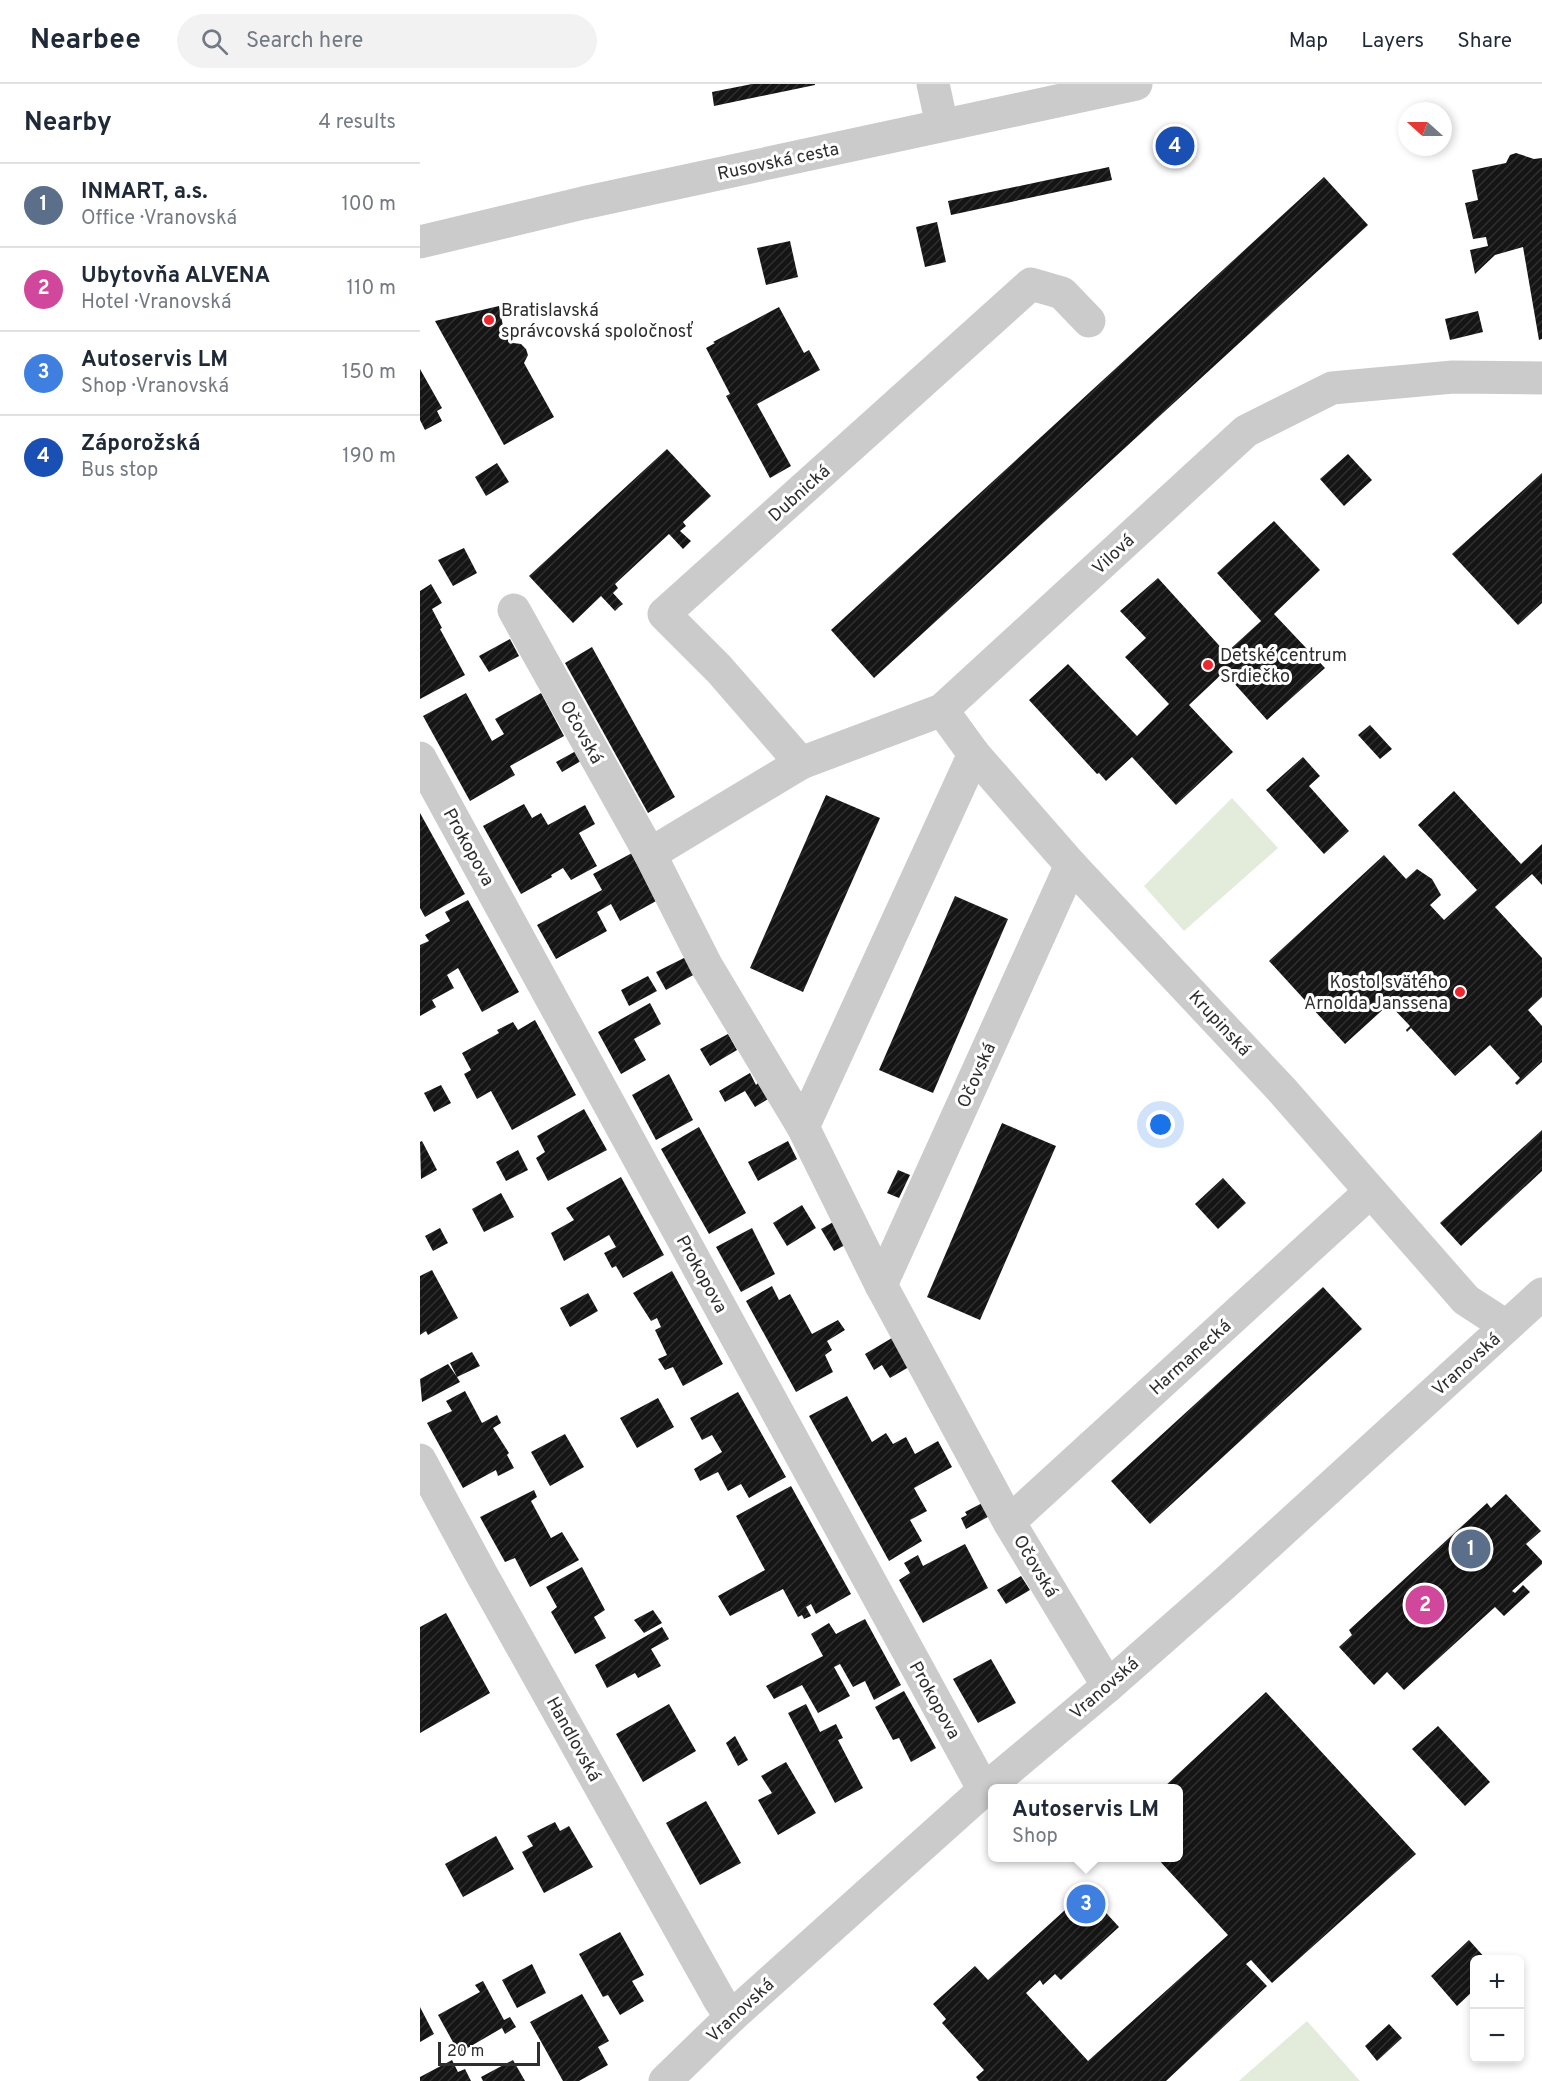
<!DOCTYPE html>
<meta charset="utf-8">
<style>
:root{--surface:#fff;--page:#f2f2f3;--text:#1f2937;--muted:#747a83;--line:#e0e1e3;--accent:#db2777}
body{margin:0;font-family:Overpass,sans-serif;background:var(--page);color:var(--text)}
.controls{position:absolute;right:18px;bottom:18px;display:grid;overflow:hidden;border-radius:9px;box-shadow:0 3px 9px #0003}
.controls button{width:54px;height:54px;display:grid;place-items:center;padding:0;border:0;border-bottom:2px solid var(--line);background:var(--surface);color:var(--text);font:30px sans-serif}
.compass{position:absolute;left:978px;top:18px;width:54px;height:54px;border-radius:50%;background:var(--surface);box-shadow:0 3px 9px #0003;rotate:291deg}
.scale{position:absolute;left:18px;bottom:15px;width:102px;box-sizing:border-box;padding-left:6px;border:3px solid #2e2e2e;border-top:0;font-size:16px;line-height:21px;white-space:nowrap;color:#2e2e2e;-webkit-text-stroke:4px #fff;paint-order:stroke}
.you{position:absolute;left:741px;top:1041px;width:21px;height:21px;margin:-15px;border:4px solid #fff;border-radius:50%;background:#1a73e8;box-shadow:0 0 0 9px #1a73e833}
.badge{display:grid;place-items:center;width:39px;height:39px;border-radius:50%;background:var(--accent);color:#fff;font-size:20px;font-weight:700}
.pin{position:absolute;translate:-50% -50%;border:3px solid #fff;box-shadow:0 2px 6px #0006}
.popup{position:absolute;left:568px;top:1700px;width:195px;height:78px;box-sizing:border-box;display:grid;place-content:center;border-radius:9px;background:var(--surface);filter:drop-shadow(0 2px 4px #0005);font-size:20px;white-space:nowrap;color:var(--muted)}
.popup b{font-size:22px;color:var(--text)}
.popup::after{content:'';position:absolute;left:50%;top:100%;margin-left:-12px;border:12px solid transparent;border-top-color:var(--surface)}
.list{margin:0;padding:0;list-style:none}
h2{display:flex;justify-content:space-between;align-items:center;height:78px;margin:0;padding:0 24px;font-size:26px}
h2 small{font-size:20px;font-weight:400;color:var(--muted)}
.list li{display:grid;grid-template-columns:39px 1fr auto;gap:18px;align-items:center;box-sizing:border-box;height:84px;padding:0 24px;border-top:2px solid var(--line)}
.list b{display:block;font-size:22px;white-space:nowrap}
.list p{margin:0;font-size:20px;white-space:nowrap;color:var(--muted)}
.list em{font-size:20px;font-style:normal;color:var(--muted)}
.icon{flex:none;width:33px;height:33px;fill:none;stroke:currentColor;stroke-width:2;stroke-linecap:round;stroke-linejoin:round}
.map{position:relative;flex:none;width:1122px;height:1997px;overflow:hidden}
header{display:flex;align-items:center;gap:36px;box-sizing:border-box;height:84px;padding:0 30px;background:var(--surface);border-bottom:2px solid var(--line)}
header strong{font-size:28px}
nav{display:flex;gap:33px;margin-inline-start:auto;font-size:21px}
.search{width:420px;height:54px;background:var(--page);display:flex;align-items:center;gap:15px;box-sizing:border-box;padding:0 21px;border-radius:33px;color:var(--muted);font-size:22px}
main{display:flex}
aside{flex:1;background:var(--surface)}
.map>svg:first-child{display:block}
</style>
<header>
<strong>Nearbee</strong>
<div class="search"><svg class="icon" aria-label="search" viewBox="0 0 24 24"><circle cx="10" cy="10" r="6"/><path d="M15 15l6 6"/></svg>Search here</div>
<nav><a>Map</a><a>Layers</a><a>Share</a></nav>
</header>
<main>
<aside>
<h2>Nearby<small>4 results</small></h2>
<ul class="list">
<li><span class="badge" style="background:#5c6f8a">1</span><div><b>INMART, a.s.</b><p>Office · Vranovská</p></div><em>100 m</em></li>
<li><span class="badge" style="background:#d1479c">2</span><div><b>Ubytovňa ALVENA</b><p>Hotel · Vranovská</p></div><em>110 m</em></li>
<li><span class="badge" style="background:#3f7fe0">3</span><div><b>Autoservis LM</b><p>Shop · Vranovská</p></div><em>150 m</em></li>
<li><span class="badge" style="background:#1a4fb4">4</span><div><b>Záporožská</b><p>Bus stop</p></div><em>190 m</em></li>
</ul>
</aside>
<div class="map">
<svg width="1122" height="1997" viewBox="0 0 1122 1997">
<defs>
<pattern id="building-hatch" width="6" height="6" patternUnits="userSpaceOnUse" patternTransform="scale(1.5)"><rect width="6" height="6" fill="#151515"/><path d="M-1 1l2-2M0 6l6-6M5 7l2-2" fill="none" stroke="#2f2f2f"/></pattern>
</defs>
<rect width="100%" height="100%" fill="#fff"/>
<!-- grass -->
<g fill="#e3ecdb">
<path d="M812,714L858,764L764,847L724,802Z"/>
<path d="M887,1937L940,1997H819L821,1995Z"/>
</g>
<!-- building -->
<g fill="url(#building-hatch)">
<path d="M332,0H395V1L294,22L292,8Z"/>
<path d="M1096,69L1114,75L1122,74V255L1119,256L1103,163L1075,171L1055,190L1050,166L1068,162L1066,153L1053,155L1045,119L1058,116L1052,86L1086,79L1090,71Z"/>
<path d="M689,83L692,96L531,131L528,117Z"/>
<path d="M904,93L948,141L454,594L411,546Z"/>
<path d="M517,138L526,178L505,183L496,143Z"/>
<path d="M370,157L378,193L346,201L337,164Z"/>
<path d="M79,222L83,242L93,259L101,260L106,265L108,271L104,279L134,333L84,361L15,237Z"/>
<path d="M359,223L384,269L389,266L400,286L337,320L371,382L350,394L306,312L310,310L286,264L295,259L293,258Z"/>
<path d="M1058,227L1063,248L1030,256L1025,235Z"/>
<path d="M0,285L22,324L17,327L22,337L5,346L0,336Z"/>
<path d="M247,365L291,412L263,438L266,442L260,447L271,457L263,465L249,450L195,500L198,504L193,509L203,520L199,523L195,527L181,512L153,539L109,492Z"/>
<path d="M928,370L952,396L924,422L900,395Z"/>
<path d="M77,379L89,398L66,412L55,393Z"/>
<path d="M1122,389V519L1098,541L1032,470Z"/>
<path d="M854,437L900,486L854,530L905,584L847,636L804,588L769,621L813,668L756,721L712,673L686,697L679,689L677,690L609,616L648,580L717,652L749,620L705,573L726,554L700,527L738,494L806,569L841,537L797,489Z"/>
<path d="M44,464L57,489L33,502L18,476Z"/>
<path d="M11,500L22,519L12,525L22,544L20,545L45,591L0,615V507Z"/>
<path d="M90,555L99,572L69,588L59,572Z"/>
<path d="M172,563L255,713L228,729L145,579Z"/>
<path d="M46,609L72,657L84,650L75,635L121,609L144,652L90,682L95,691L50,717L3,632Z"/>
<path d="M950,641L972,665L960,675L938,651Z"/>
<path d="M156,667L161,677L142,688L136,678Z"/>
<path d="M883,673L900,692L889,702L929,747L904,770L846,706Z"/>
<path d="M1034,707L1101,780L1122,760V801L1112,790L1075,823L1122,874V913L1108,926L1122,942V978L1097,1001L1095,999L1100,994L1070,961L1035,992L991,944L987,948L986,946L990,942L969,920L925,960L849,877L964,771L986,795L997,785L1012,795L1021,811L1010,821L1024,836L1057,806L998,741Z"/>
<path d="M406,711L460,734L383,908L330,884Z"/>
<path d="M104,720L112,734L121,729L128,741L165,721L175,740L159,749L177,782L151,796L143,784L131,791L132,793L101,810L63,742Z"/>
<path d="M0,729L45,810L5,833L0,824Z"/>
<path d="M212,769L238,816L200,837L191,820L177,828L187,847L136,875L117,841L182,806L173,790Z"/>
<path d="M535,812L588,835L513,1009L459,986Z"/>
<path d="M48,816L99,908L62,928L38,884L27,891L34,904L12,916L16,923L0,932V861L9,857L5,851L30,837L25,828Z"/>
<path d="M266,873L275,890L246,906L236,888Z"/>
<path d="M228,892L237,907L209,922L201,906Z"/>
<path d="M230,919L241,940L214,955L226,976L201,990L178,948Z"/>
<path d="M115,936L156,1011L92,1046L71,1007L57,1015L44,990L51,986L42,969L79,949L77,946L93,938L98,946Z"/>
<path d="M308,950L317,966L290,982L280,965Z"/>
<path d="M330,989L336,1001L338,999L348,1015L335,1023L325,1007L305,1018L299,1007Z"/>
<path d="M249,990L273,1036L236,1056L212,1011Z"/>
<path d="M21,1001L31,1019L14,1028L4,1009Z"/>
<path d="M164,1025L187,1066L128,1097L116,1074L125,1068L117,1052Z"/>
<path d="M582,1039L636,1062L560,1236L507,1213Z"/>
<path d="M279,1043L326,1129L289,1150L241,1065Z"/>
<path d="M1122,1046V1087L1041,1162L1020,1139Z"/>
<path d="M2,1057L17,1086L1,1095L0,1058Z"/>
<path d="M368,1057L377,1075L338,1097L328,1078Z"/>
<path d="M98,1066L108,1086L86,1097L76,1078Z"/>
<path d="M478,1086L490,1091L479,1114L467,1109Z"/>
<path d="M201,1093L244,1171L203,1194L196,1182L192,1184L184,1169L196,1163L189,1151L144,1177L131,1149L154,1136L146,1124Z"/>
<path d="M803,1094L826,1119L798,1145L775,1120Z"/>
<path d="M81,1109L94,1133L64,1148L52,1125Z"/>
<path d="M382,1121L396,1144L367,1162L353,1139Z"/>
<path d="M415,1137L427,1160L414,1167L401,1145Z"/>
<path d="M20,1144L28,1159L13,1167L5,1152Z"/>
<path d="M332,1144L355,1190L321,1208L296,1163Z"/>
<path d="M12,1186L38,1234L8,1251L6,1247L0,1251V1192Z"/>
<path d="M252,1187L303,1280L263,1302L253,1283L245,1286L238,1275L247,1271L235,1246L241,1243L237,1234L231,1237L213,1209Z"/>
<path d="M352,1202L359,1216L370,1210L392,1250L418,1236L425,1246L407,1257L412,1266L405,1271L413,1288L376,1308L326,1217Z"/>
<path d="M903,1203L942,1245L730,1440L691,1397Z"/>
<path d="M168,1209L178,1227L150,1243L140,1224Z"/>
<path d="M477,1251L494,1280L470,1294L462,1281L454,1286L445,1270Z"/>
<path d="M52,1268L60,1282L37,1293L40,1298L2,1318L0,1295L28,1280L37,1293L30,1279Z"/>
<path d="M45,1307L62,1339L77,1331L81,1339L73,1344L89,1369L87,1371L94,1384L78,1392L76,1386L43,1404L7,1339L32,1327L26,1317Z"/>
<path d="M318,1308L366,1393L329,1414L321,1400L308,1407L298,1388L280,1397L274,1385L302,1368L292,1351L282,1356L270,1334Z"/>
<path d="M427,1312L452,1358L466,1349L473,1360L486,1353L495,1370L518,1357L532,1383L494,1404L507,1427L490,1436L502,1457L469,1477L389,1332Z"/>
<path d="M238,1314L254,1343L217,1364L200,1334Z"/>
<path d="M145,1350L164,1383L130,1402L111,1368Z"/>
<path d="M371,1402L431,1510L396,1530L391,1520L386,1523L391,1532L384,1535L382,1531L378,1533L363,1505L310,1532L298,1512L345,1486L316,1432Z"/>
<path d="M114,1406L117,1413L111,1417L131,1454L142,1448L159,1476L110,1503L95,1474L85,1478L60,1433Z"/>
<path d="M1086,1410L1121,1447L1106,1460L1122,1477V1480L1092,1507L1095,1509L1103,1501L1110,1508L1084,1532L1075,1523L984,1606L967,1588L954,1601L919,1563L932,1551L929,1546L1067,1419L1071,1424Z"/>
<path d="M566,1417L573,1430L546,1445L541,1434L547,1431L545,1428Z"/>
<path d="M545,1460L568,1504L503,1539L479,1496L490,1489L484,1479L498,1471L503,1482Z"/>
<path d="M162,1483L185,1526L174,1533L186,1554L155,1570L131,1528L137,1523L126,1503Z"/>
<path d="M601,1492L610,1506L586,1520L577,1506Z"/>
<path d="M233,1526L242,1539L224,1549L214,1536Z"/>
<path d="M26,1529L70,1609L0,1649V1543Z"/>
<path d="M445,1535L481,1601L454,1616L445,1597L433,1603L420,1580L414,1583L430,1612L398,1629L382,1601L354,1615L346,1602L403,1572L391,1550L409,1539L416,1550Z"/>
<path d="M242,1543L249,1555L231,1565L241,1582L218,1594L215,1589L187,1604L175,1581Z"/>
<path d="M571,1575L596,1619L558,1639L533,1595Z"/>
<path d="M484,1607L516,1664L491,1678L479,1654L473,1656L455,1623Z"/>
<path d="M846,1608L996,1770L852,1899L831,1876L826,1880L847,1902L746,1997H559L556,1993L564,1986L522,1939L526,1935L513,1920L555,1882L568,1896L666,1807L699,1843L641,1896L635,1890L623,1901L620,1896L606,1909L668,1977L808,1851L737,1774H759V1704H743Z"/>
<path d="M249,1620L276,1667L223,1698L196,1650Z"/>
<path d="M386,1620L400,1648L416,1640L423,1654L418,1656L443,1704L415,1719L368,1629Z"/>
<path d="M1018,1642L1070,1698L1045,1722L992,1665Z"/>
<path d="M315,1652L328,1676L318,1682L306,1659Z"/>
<path d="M366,1678L396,1729L358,1751L338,1716L352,1709L341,1692Z"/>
<path d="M286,1717L321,1779L280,1801L246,1739Z"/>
<path d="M135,1738L140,1747L149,1742L173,1783L124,1809L102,1768L113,1762L107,1752Z"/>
<path d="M76,1752L94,1785L43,1813L25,1780Z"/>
<path d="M200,1848L224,1891L212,1897L224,1917L200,1931L188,1911L183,1913L159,1870Z"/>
<path d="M1049,1856L1066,1875H1054V1906L1037,1922L1011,1892Z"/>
<path d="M112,1880L126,1909L97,1924L82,1896Z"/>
<path d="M63,1897L84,1936L90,1933L96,1943L85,1950L82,1944L39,1969L18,1931L60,1908L55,1901Z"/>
<path d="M162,1910L189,1957L178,1963L188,1981L159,1997H143L110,1938Z"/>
<path d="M0,1923L14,1950L0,1958Z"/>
<path d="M969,1940L982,1954L957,1977L945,1962Z"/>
<path d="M32,1976L38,1988L45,1985L51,1997H0V1993Z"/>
<path d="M93,1976L105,1997H63L61,1993Z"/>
</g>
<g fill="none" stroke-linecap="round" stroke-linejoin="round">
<!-- minor -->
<g stroke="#cbcbcb" stroke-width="33">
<path d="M513,0L522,41"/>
<path d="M94,526L230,770"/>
<path d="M522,626L554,670L651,781L861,1005L1046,1216L1086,1242"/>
<path d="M0,674L564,1706"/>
<path d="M381,679L299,585L244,530L611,200L642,209L669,237"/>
<path d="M383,1043L554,670"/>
<path d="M461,1201L651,781"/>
<path d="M0,1376L62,1491L299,1915L311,1933"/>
<path d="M589,1438L950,1108"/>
<path d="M688,1602L589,1438L461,1201L383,1043L286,881L230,770L381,679L522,626L826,347L912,304L1033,293L1122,294"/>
<path d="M245,1997L311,1933L564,1706L688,1602L804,1500L1122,1210"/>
</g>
<!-- tertiary -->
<path stroke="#cbcbcb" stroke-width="33" d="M0,158L163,119L716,0"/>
</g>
<!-- markers -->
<g fill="#ed272d" stroke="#fff" stroke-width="2">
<circle cx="69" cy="236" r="6"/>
<circle cx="788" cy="581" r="6"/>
<circle cx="1040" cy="908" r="6"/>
</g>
<g text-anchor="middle" stroke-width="6" stroke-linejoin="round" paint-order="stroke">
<!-- street labels -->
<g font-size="18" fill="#2e2e2e" stroke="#fff">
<text transform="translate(358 77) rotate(-12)" y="6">Rusovská cesta</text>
<text transform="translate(379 409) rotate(-42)" y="6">Dubnická</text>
<text transform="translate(693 470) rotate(-43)" y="6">Vilová</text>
<text transform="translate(162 648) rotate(61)" y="6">Očovská</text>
<text transform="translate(49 763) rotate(61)" y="6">Prokopova</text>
<text transform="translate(800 939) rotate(47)" y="6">Krupinská</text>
<text transform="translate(556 991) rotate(-66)" y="6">Očovská</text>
<text transform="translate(282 1190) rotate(61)" y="6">Prokopova</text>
<text transform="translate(770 1273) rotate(-42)" y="6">Harmanecká</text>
<text transform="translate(1046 1280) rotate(-42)" y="6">Vranovská</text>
<text transform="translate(616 1482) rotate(59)" y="6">Očovská</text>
<text transform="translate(684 1604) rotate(-41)" y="6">Vranovská</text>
<text transform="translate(515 1616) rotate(61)" y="6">Prokopova</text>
<text transform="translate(154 1655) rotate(61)" y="6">Handlovská</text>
<text transform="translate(320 1926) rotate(-43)" y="6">Vranovská</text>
</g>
<!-- poi labels -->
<g font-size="18" fill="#2e2e2e" stroke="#fff" text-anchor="start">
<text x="81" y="232">Bratislavská<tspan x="81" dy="21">správcovská spoločnosť</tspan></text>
<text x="800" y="577">Detské centrum<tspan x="800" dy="21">Srdiečko</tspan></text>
<text x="1028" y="904" text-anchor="end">Kostol svätého<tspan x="1028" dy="21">Arnolda Janssena</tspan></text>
</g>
</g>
</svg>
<div class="controls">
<button>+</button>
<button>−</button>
</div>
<svg class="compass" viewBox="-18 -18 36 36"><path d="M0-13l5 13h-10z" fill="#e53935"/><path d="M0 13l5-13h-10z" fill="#747a83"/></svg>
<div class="scale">20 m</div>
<div class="you"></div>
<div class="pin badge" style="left:1051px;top:1465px;background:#5c6f8a">1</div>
<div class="pin badge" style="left:1005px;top:1521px;background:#d1479c">2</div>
<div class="pin badge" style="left:666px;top:1820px;background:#3f7fe0">3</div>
<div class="popup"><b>Autoservis LM</b>Shop</div>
<div class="pin badge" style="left:755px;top:62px;background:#1a4fb4">4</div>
</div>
</main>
